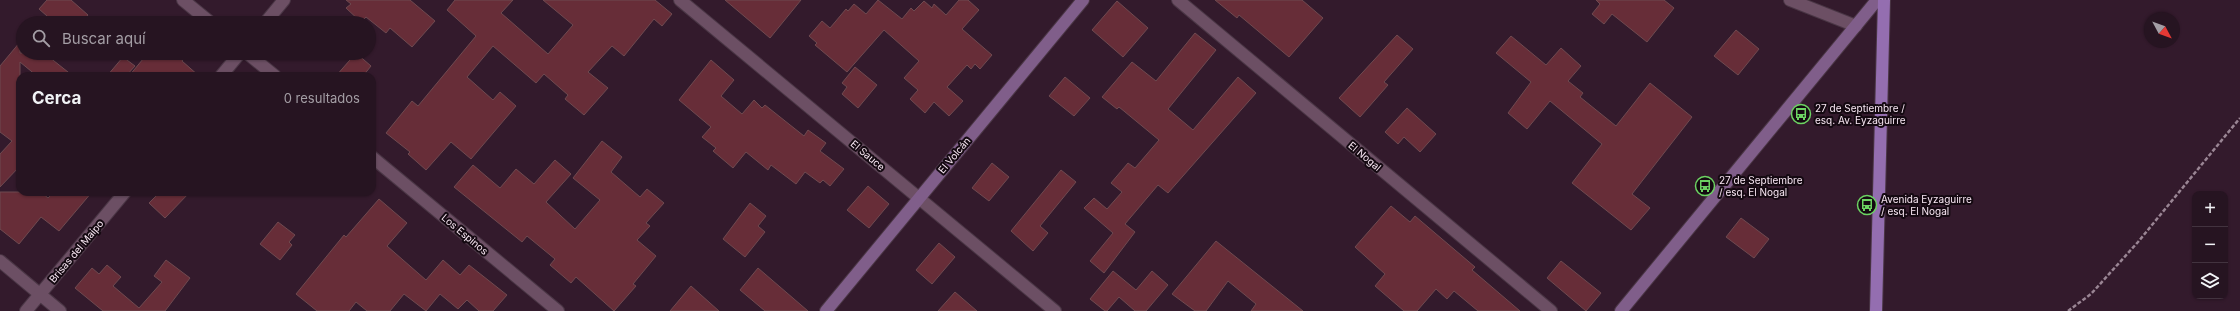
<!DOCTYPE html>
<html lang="es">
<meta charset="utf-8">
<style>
:root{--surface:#261421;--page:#32212e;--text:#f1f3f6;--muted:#a49ea5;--line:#42333f}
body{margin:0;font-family:Inter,sans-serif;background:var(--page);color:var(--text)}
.controls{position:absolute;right:12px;bottom:12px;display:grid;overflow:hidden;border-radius:8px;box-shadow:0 1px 3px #0004}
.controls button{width:36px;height:36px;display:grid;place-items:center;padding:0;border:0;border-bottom:1px solid var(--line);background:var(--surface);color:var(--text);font:20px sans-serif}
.compass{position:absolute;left:2144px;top:12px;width:36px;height:36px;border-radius:50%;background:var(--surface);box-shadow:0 1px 3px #0004;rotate:131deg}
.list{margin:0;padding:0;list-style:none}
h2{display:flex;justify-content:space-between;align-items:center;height:52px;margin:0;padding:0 16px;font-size:17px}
h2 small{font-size:13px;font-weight:400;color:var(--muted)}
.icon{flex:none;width:22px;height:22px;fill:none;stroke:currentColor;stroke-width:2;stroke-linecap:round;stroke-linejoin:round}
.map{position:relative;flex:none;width:2240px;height:311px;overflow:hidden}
.search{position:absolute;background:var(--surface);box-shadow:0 1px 3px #0004;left:16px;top:16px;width:360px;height:44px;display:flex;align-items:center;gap:10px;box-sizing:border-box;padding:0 14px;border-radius:22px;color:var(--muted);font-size:15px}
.panel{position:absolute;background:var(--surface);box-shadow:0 1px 3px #0004;left:16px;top:72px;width:360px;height:124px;border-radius:12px}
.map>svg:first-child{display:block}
</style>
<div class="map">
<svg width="2240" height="311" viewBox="0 0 2240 311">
<rect width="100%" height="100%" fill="#331a2c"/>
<!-- building -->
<g fill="#672d38" stroke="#6f4a50">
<path d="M47,0H71L88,15L81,23H55L39,9Z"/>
<path d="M346,0H410L435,21L412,47L390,28L386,33L366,17L361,22L346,8L351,4Z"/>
<path d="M455,0H513L501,13L548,54L573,25L543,0H655L672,14L662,26L654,19L624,56L612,46L588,72L608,88L584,115L565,99L568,95L544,74L536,83L493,46L467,77L493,100L500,92L516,106L471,159L451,142L426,170L408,154L410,152L386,133L412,101L418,106L476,36L447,10Z"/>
<path d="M725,0H801L770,38Z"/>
<path d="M878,0L902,19L911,8L914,11L924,1L932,8L934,4L946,15L959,0H968L979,10L962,29L992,55L980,69L975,64L971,69L967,65L947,87L963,101L949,116L934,102L925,113L910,99L918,90L904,78L919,61L884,30L847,72L815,45L817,43L809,36L822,21L830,28L846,9L848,11L854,4L866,14Z"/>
<path d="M1215,0H1302L1323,18L1289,57L1239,15L1237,18Z"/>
<path d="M1596,0H1664L1674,8L1647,42L1612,14L1604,24L1592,14L1600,4Z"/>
<path d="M1117,1L1148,28L1123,57L1092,30Z"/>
<path d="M1736,30L1759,49L1738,75L1714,56Z"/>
<path d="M1195,33L1216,50L1168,109L1193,130L1238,77L1256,93L1168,193L1158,185L1125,224L1135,232L1104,273L1090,261L1113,233L1084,208L1094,198L1107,209L1122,192L1111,183L1128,163L1135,168L1159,140L1119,107L1117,109L1102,97L1132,62L1156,81Z"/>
<path d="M1397,35L1413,49L1384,82L1388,85L1360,117L1339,98Z"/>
<path d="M1511,36L1546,65L1561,48L1581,66L1568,81L1583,93L1580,97L1616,126L1650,83L1692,117L1632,194L1650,208L1631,230L1572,183L1602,144L1550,101L1527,129L1508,113L1531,82L1496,53Z"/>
<path d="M20,42V53H44L73,76H37L20,62V166L0,187V154L12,141L0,132V66Z"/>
<path d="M148,53H189L182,61L199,76H129Z"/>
<path d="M356,53L371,66L363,76H336Z"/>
<path d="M123,57L135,66L126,76H107Z"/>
<path d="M711,60L734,80L721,96L742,114L754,100L762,108L765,105L804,136L808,130L826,143L820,151L844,169L830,186L823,180L820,183L805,172L796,184L771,165L768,170L746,152L733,168L713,151L716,148L702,137L711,127L679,100Z"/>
<path d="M855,67L877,85L858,108L842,94L847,87L842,83Z"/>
<path d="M1065,77L1090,98L1074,116L1049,96Z"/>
<path d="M1407,108L1436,134L1420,152L1404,137L1398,144L1385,132Z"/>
<path d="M602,141L622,157L611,172L640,197L647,189L664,203L646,223L650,226L637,240L656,256L633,284L636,286L614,311L576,277L571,283L550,265L555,259L527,236L522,242L454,187L473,165L500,188L516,169L534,184L555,160L571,174L546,202L575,229L600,200L573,178Z"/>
<path d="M992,163L1009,177L989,201L972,188Z"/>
<path d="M1061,170L1076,182L1040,226L1048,233L1033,251L1011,231Z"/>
<path d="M868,186L889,204L869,228L847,210Z"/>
<path d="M0,192H41L48,198L54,192H92L59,231L41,217L19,244L0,229Z"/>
<path d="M160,192H190L165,218L149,203Z"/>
<path d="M379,199L407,223L387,246L426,280L443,260L460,275L469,265L507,295L493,311H479L467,300L458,309L440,294L426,311L404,294L390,311H367L356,302L349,311H317L296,294L344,235L346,237Z"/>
<path d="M750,203L766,216L758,226L765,232L745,257L723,239Z"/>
<path d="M1391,206L1410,222L1415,216L1475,267L1472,270L1520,311H1478L1454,291L1447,299L1436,289L1417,311H1404L1375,286L1385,274L1355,247Z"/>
<path d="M1741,218L1769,239L1754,258L1726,237Z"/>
<path d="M278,222L295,235L289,242L292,245L280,260L260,244Z"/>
<path d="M1216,241L1303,311H1251L1256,304L1228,281L1206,311H1195L1172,294Z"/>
<path d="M939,243L955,257L932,284L916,270Z"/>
<path d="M166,260L190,278L165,311H103L75,288L92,268L99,274L107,265L121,277L113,286L139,308L162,282L154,276Z"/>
<path d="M1561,261L1601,293L1586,311L1547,278Z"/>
<path d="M758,268L808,311H765L740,290Z"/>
<path d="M1113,271L1136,290L1152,271L1168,285L1146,311H1135L1119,297L1107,311H1105L1090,299Z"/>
<path d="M691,286L719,311H670Z"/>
<path d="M955,292L977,311H938Z"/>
</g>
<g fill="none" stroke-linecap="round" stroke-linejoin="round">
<!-- street casing -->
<g stroke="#4a3645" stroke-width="14">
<g id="street">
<path d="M183,0L211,23"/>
<path d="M680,0L1055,311"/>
<path d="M1178,0L1551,311"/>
<path d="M1790,0L1856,26"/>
<path d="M265,23L284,0"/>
<path d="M247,53L275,76"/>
<path d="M221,76L240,53"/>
<path d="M372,157L558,311"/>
<path d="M0,261L60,311"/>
<path d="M26,311L125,192"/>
</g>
</g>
<!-- secondary casing -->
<g stroke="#4a3645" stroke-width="14">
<g id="secondary">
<path d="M826,311L1083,0"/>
<path d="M1621,311L1877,0"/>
</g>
</g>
<!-- primary casing -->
<g stroke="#4a3645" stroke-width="14">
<path id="primary" d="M1876,311L1884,0"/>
</g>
<!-- path -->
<path stroke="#9a8594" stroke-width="2.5" stroke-dasharray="4 2" stroke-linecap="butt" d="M2068,311L2091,294L2138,242L2240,118"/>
<!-- street -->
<use href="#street" stroke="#6c4f64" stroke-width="12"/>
<!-- secondary -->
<use href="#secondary" stroke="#805e8a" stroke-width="12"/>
<!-- primary -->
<use href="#primary" stroke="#946eb0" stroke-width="12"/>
</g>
<!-- icons -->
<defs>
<g id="bus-ring" transform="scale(1)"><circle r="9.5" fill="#140911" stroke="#6cd362" stroke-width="1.5"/><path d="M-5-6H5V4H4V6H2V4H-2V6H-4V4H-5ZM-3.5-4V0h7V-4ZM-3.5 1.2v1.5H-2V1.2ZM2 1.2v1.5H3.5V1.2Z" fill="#6cd362"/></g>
</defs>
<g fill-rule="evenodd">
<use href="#bus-ring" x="1801" y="114"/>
<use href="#bus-ring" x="1705" y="186"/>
<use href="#bus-ring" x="1867" y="205"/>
</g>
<g text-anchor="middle" stroke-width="4" stroke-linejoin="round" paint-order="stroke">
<!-- poi labels -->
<g font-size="10" fill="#f8e7f3" stroke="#140911" text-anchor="start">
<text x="1815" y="112">27 de Septiembre /<tspan x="1815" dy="12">esq. Av. Eyzaguirre</tspan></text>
<text x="1719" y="184">27 de Septiembre<tspan x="1719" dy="12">/ esq. El Nogal</tspan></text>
<text x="1881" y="203">Avenida Eyzaguirre<tspan x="1881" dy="12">/ esq. El Nogal</tspan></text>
</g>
<!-- street labels -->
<g font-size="10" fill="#f8e7f3" stroke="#140911">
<text transform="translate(868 155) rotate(40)" y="4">El Sauce</text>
<text transform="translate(954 155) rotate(-50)" y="4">El Volcán</text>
<text transform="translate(1365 156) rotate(40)" y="4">El Nogal</text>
<text transform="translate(465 234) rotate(40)" y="4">Los Espinos</text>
<text transform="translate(76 251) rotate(-50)" y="4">Brisas del Maipo</text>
</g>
</g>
</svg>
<div class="controls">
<button>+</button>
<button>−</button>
<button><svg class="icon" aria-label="layers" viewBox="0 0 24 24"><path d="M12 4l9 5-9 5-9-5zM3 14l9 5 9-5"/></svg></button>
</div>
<svg class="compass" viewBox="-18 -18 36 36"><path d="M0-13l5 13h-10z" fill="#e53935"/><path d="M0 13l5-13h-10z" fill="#a49ea5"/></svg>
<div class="search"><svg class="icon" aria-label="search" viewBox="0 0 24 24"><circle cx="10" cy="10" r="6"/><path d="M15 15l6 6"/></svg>Buscar aquí</div>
<section class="panel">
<h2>Cerca<small>0 resultados</small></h2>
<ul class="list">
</ul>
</section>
</div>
